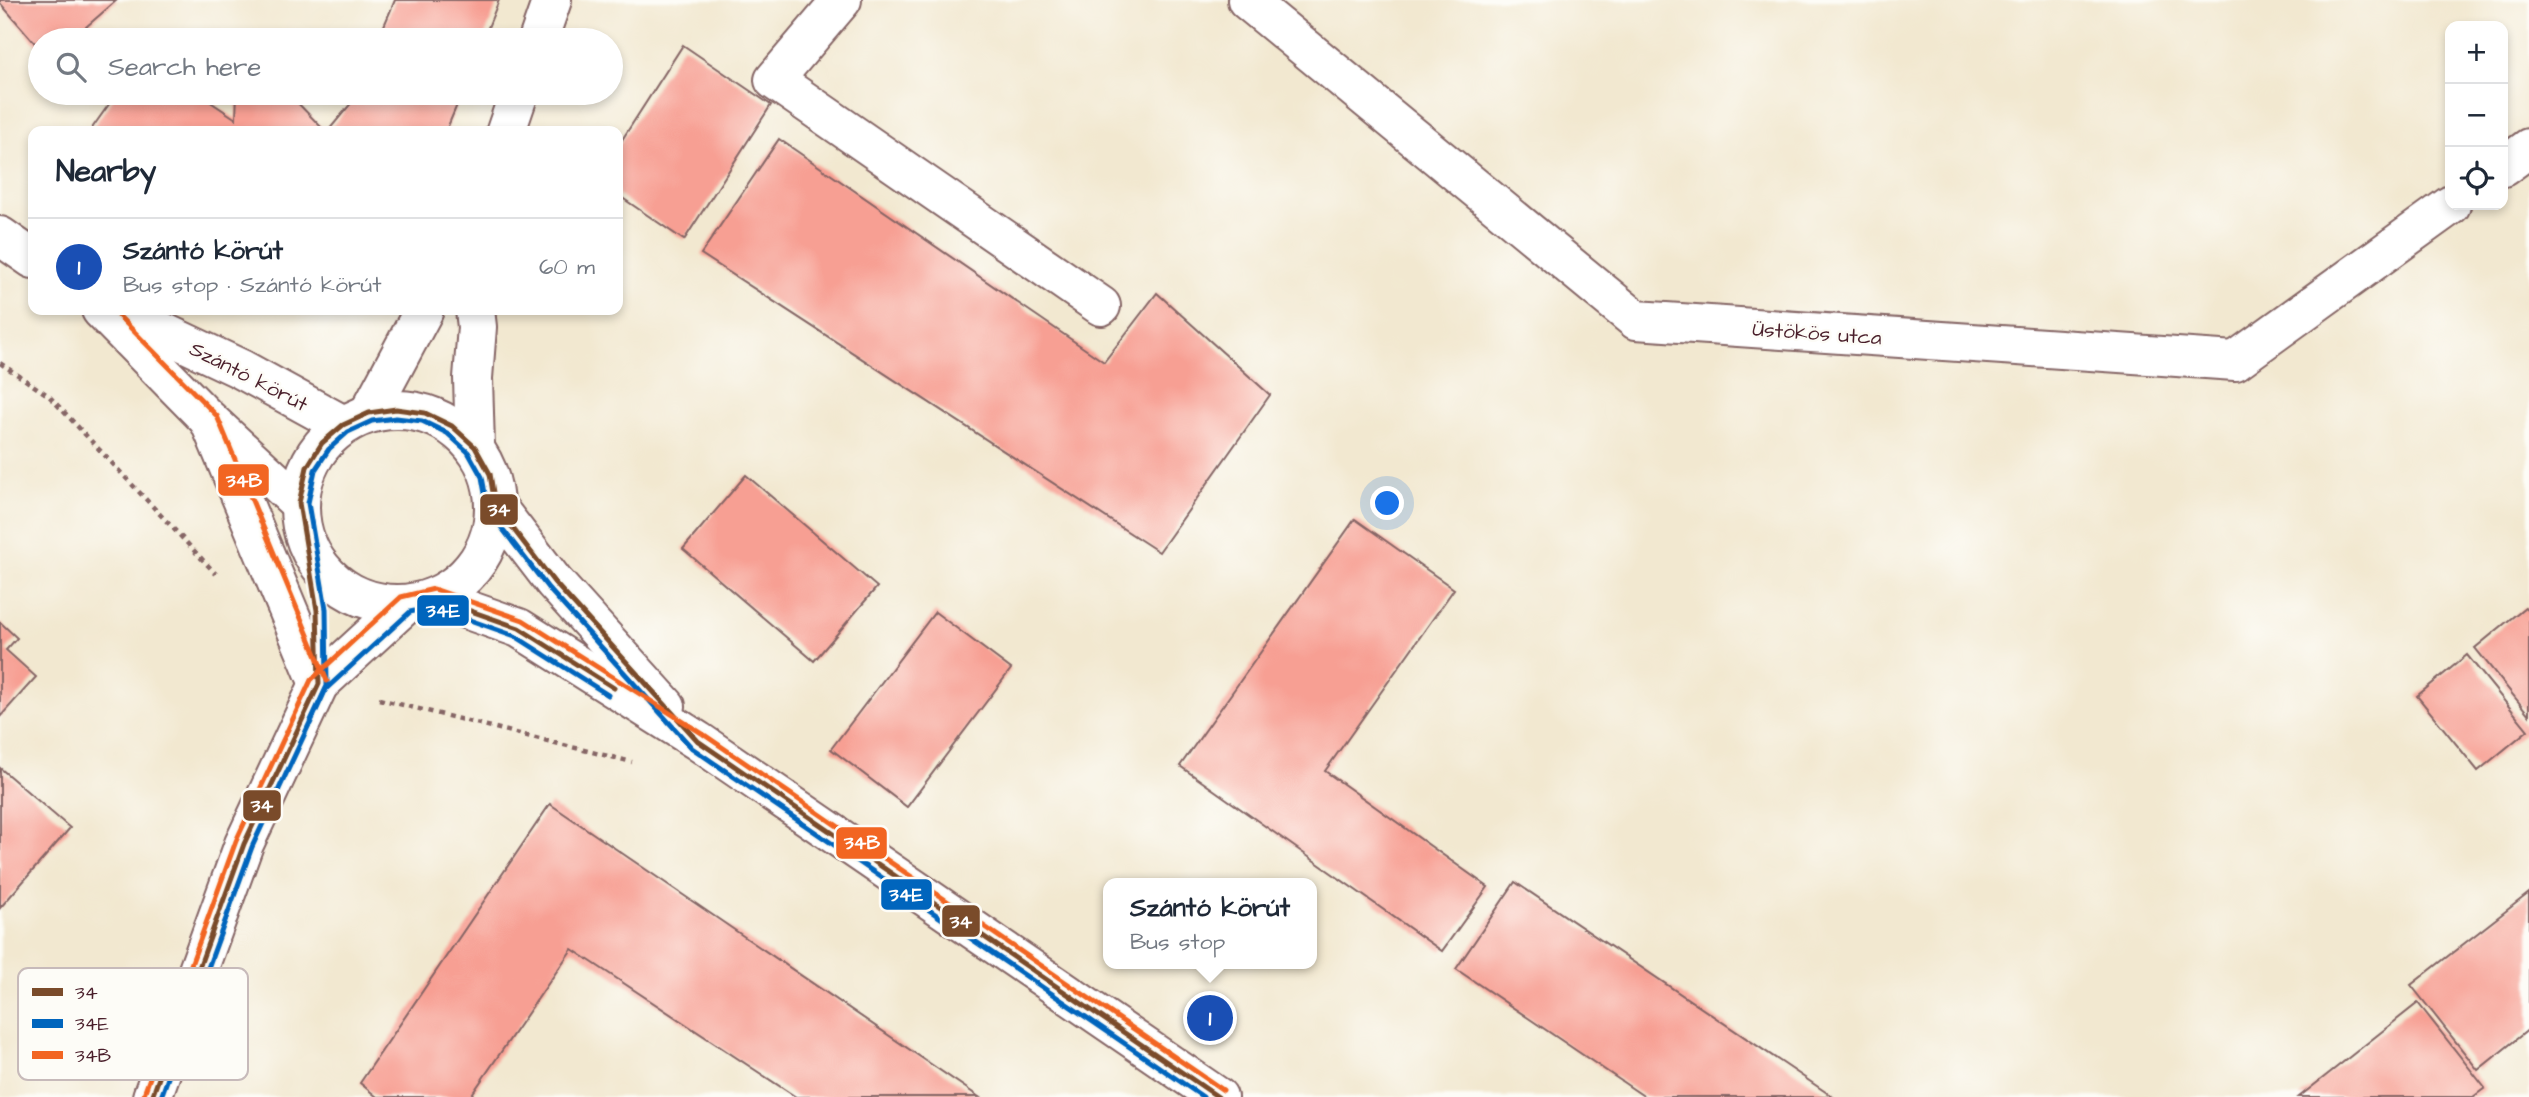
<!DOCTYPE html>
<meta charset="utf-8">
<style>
:root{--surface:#fff;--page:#f6f6f7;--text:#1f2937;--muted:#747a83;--line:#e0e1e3;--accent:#2563eb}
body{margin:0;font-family:"Architects Daughter",sans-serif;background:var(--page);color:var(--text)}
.controls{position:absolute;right:21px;top:21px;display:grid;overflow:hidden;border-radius:14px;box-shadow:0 4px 10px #0003}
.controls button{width:63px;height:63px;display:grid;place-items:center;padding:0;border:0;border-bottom:2px solid var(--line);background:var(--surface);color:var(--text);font:35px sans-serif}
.you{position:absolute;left:1388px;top:504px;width:24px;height:24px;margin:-18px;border:5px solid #fff;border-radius:50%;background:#1a73e8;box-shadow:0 0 0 10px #1a73e833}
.badge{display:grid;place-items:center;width:46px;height:46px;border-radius:50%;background:var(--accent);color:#fff;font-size:23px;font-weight:700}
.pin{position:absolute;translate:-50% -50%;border:4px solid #fff;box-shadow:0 2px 7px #0006}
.popup{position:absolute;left:1103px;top:878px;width:214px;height:91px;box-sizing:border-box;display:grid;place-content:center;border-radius:14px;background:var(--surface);filter:drop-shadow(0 2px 5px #0005);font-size:23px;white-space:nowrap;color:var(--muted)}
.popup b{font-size:26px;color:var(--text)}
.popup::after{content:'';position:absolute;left:50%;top:100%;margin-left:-14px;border:14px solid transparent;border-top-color:var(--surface)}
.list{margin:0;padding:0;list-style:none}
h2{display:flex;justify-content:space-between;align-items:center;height:91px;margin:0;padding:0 28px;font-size:30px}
h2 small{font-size:23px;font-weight:400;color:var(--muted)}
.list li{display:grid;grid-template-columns:46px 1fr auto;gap:21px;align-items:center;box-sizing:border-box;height:98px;padding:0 28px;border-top:2px solid var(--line)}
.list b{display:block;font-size:26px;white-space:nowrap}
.list p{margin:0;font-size:23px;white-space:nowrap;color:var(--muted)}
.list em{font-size:23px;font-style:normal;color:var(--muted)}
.icon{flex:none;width:38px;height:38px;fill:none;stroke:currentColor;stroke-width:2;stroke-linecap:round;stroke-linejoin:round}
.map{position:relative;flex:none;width:2529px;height:1097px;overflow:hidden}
.search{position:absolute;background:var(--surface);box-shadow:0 4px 10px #0003;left:28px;top:28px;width:595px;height:77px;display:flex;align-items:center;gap:18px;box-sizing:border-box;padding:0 24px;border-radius:38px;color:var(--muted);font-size:26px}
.panel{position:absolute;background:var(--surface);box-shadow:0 4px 10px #0003;left:28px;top:126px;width:595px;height:189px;border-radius:14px}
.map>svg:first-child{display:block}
</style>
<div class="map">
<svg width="2529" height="1097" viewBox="0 0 2529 1097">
<rect width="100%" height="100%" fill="#fdfcf7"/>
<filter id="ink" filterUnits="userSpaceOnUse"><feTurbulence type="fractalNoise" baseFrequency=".0143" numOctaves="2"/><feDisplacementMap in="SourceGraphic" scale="14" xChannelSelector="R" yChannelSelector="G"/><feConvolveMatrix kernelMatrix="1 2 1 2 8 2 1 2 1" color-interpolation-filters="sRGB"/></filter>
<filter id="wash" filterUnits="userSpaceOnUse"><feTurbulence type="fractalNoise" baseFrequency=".00686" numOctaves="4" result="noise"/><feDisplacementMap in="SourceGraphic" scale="28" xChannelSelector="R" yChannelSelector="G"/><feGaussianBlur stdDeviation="1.57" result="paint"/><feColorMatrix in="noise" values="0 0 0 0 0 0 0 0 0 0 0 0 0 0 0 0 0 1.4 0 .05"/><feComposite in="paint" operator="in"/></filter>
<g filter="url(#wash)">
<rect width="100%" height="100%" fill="#f2e8d0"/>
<g id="blocks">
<!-- building -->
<g fill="#f79f93">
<path d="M0,0H117L71,40H40V49L0,3Z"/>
<path d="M395,0H499L483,40H378Z"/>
<path d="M683,45L771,105L684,240L618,195V146Z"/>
<path d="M117,93H197L236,119L237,93L289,94L325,131H90Z"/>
<path d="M356,93H462L446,131H328L353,101Z"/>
<path d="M779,139L1104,362L1157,293L1270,395L1159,552L701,254Z"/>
<path d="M746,475L877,587L814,661L683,549Z"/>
<path d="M1355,519L1454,589L1325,771L1488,887L1442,951L1180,766Z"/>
<path d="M2525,607L2529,612V715L2475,648Z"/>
<path d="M935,612L1011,669L907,807L831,749Z"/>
<path d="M0,622L17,638L6,650L36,677L0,717Z"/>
<path d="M2467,655L2528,730L2478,771L2417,696Z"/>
<path d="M0,768L70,828L0,908Z"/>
<path d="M550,804L979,1097H796L572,949L470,1097H377L360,1083Z"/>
<path d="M1515,882L1833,1097H1645L1456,969Z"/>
<path d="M2529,893V1029L2478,1070L2411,985Z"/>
<path d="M2418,1003L2485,1088L2473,1097H2299Z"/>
</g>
</g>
</g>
<g filter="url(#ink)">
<use href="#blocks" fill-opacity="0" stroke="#856565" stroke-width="2"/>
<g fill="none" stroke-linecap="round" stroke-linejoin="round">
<!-- minor casing -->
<g stroke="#856565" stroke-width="42">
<g id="minor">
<path d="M842,0L774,80L1101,306"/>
<path d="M1247,0L1636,320L2235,361L2451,205"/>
<path d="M538,40L552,0"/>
<path d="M506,131L519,93"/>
<path d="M2503,167L2529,148"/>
<path d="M0,236L33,259"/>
<path d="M101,310L209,420L299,503"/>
<path d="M116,310L241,369L343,425"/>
<circle cx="397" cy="507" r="97"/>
<path d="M369,413L424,310"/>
<path d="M209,420L319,684"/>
<path d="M475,447L473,378L477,327L475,310"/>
<path d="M495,505L554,582L666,706"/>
<path d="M434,598L519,628L698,741L1218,1097"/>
<path d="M152,1097L244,844L319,684L406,604"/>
</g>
</g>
<!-- path -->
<g stroke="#856565" stroke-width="4.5" stroke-dasharray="5 5" stroke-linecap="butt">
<path d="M0,363L49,396L216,574"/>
<path d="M379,699L632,762"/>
</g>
<!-- minor -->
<use href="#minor" stroke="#fff" stroke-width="38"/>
<!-- bus-1 casing -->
<g stroke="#fdfcf7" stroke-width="10">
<g id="bus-1">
<path d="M434,598L519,628L614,688"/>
<path d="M152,1097L244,844L319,684L317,610L299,503L307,467L322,443L343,425L369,413L396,409L425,413L452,426L475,447L490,474L495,505L554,582L698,741L1218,1097"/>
</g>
</g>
<!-- bus-2 casing -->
<g stroke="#fdfcf7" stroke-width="10">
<g id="bus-2">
<path d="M310,724L326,689L410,612L433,607L515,636L608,695"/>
<path d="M161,1097L252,847L327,686L326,609L308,503L315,470L329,449L348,432L372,421L396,418L422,421L447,433L468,452L482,477L488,510L548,588L692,748L1203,1097"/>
</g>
</g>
<!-- bus-3 casing -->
<g stroke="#fdfcf7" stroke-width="10">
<g id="bus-3">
<path d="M113,310L217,416L327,681"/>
<path d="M144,1094L236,841L311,680L401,597L434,589L523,620L703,734L1223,1090"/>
</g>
</g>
<!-- bus-1 -->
<use href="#bus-1" stroke="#7a4b2a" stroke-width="5"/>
<!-- bus-2 -->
<use href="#bus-2" stroke="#0065bd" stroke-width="5"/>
<!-- bus-3 -->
<use href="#bus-3" stroke="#f26522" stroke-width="5"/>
</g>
</g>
<g text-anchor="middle" stroke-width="5" stroke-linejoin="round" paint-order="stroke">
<!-- street labels -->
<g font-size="21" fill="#4a1f2b" stroke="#fdfcf7">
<text transform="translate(1817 333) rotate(4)" y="7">Üstökös utca</text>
<text transform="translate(249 376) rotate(27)" y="7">Szántó körút</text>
</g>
</g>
<!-- legend -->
<rect x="18" y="968" width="230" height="112" rx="10" fill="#fdfcf7" stroke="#c7baba" stroke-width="2"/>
<rect x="32" y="988" width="31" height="8" fill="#7a4b2a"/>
<rect x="32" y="1019" width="31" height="9" fill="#0065bd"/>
<rect x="32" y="1051" width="31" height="8" fill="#f26522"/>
<g font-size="19" fill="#4a1f2b">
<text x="75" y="999">34</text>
<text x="75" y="1030">34E</text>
<text x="75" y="1062">34B</text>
</g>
<g stroke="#fdfcf7" stroke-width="2.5">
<rect x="217" y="463" width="53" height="34" rx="7" fill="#f26522"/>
<rect x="479" y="493" width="40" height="33" rx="7" fill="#7a4b2a"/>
<rect x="416" y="594" width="54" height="33" rx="7" fill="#0065bd"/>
<rect x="242" y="789" width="40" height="33" rx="7" fill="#7a4b2a"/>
<rect x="835" y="826" width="53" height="34" rx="7" fill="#f26522"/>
<rect x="880" y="878" width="53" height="33" rx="7" fill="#0065bd"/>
<rect x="941" y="904" width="40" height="34" rx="7" fill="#7a4b2a"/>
</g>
<g font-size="19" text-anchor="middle" font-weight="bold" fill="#fff">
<text x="244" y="487">34B</text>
<text x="499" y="516">34</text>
<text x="443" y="617">34E</text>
<text x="262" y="812">34</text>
<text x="862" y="849">34B</text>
<text x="906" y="901">34E</text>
<text x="961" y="928">34</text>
</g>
</svg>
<div class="controls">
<button>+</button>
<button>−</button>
<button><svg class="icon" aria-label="locate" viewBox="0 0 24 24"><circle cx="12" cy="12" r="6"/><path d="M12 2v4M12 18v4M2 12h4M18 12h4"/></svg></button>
</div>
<div class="you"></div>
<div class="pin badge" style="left:1210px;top:1018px;background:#1a4fb4">1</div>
<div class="popup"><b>Szántó körút</b>Bus stop</div>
<div class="search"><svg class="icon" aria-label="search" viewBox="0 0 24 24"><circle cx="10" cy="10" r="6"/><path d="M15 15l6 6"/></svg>Search here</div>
<section class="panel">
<h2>Nearby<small></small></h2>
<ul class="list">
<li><span class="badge" style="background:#1a4fb4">1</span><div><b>Szántó körút</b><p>Bus stop · Szántó körút</p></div><em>60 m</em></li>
</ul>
</section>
</div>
